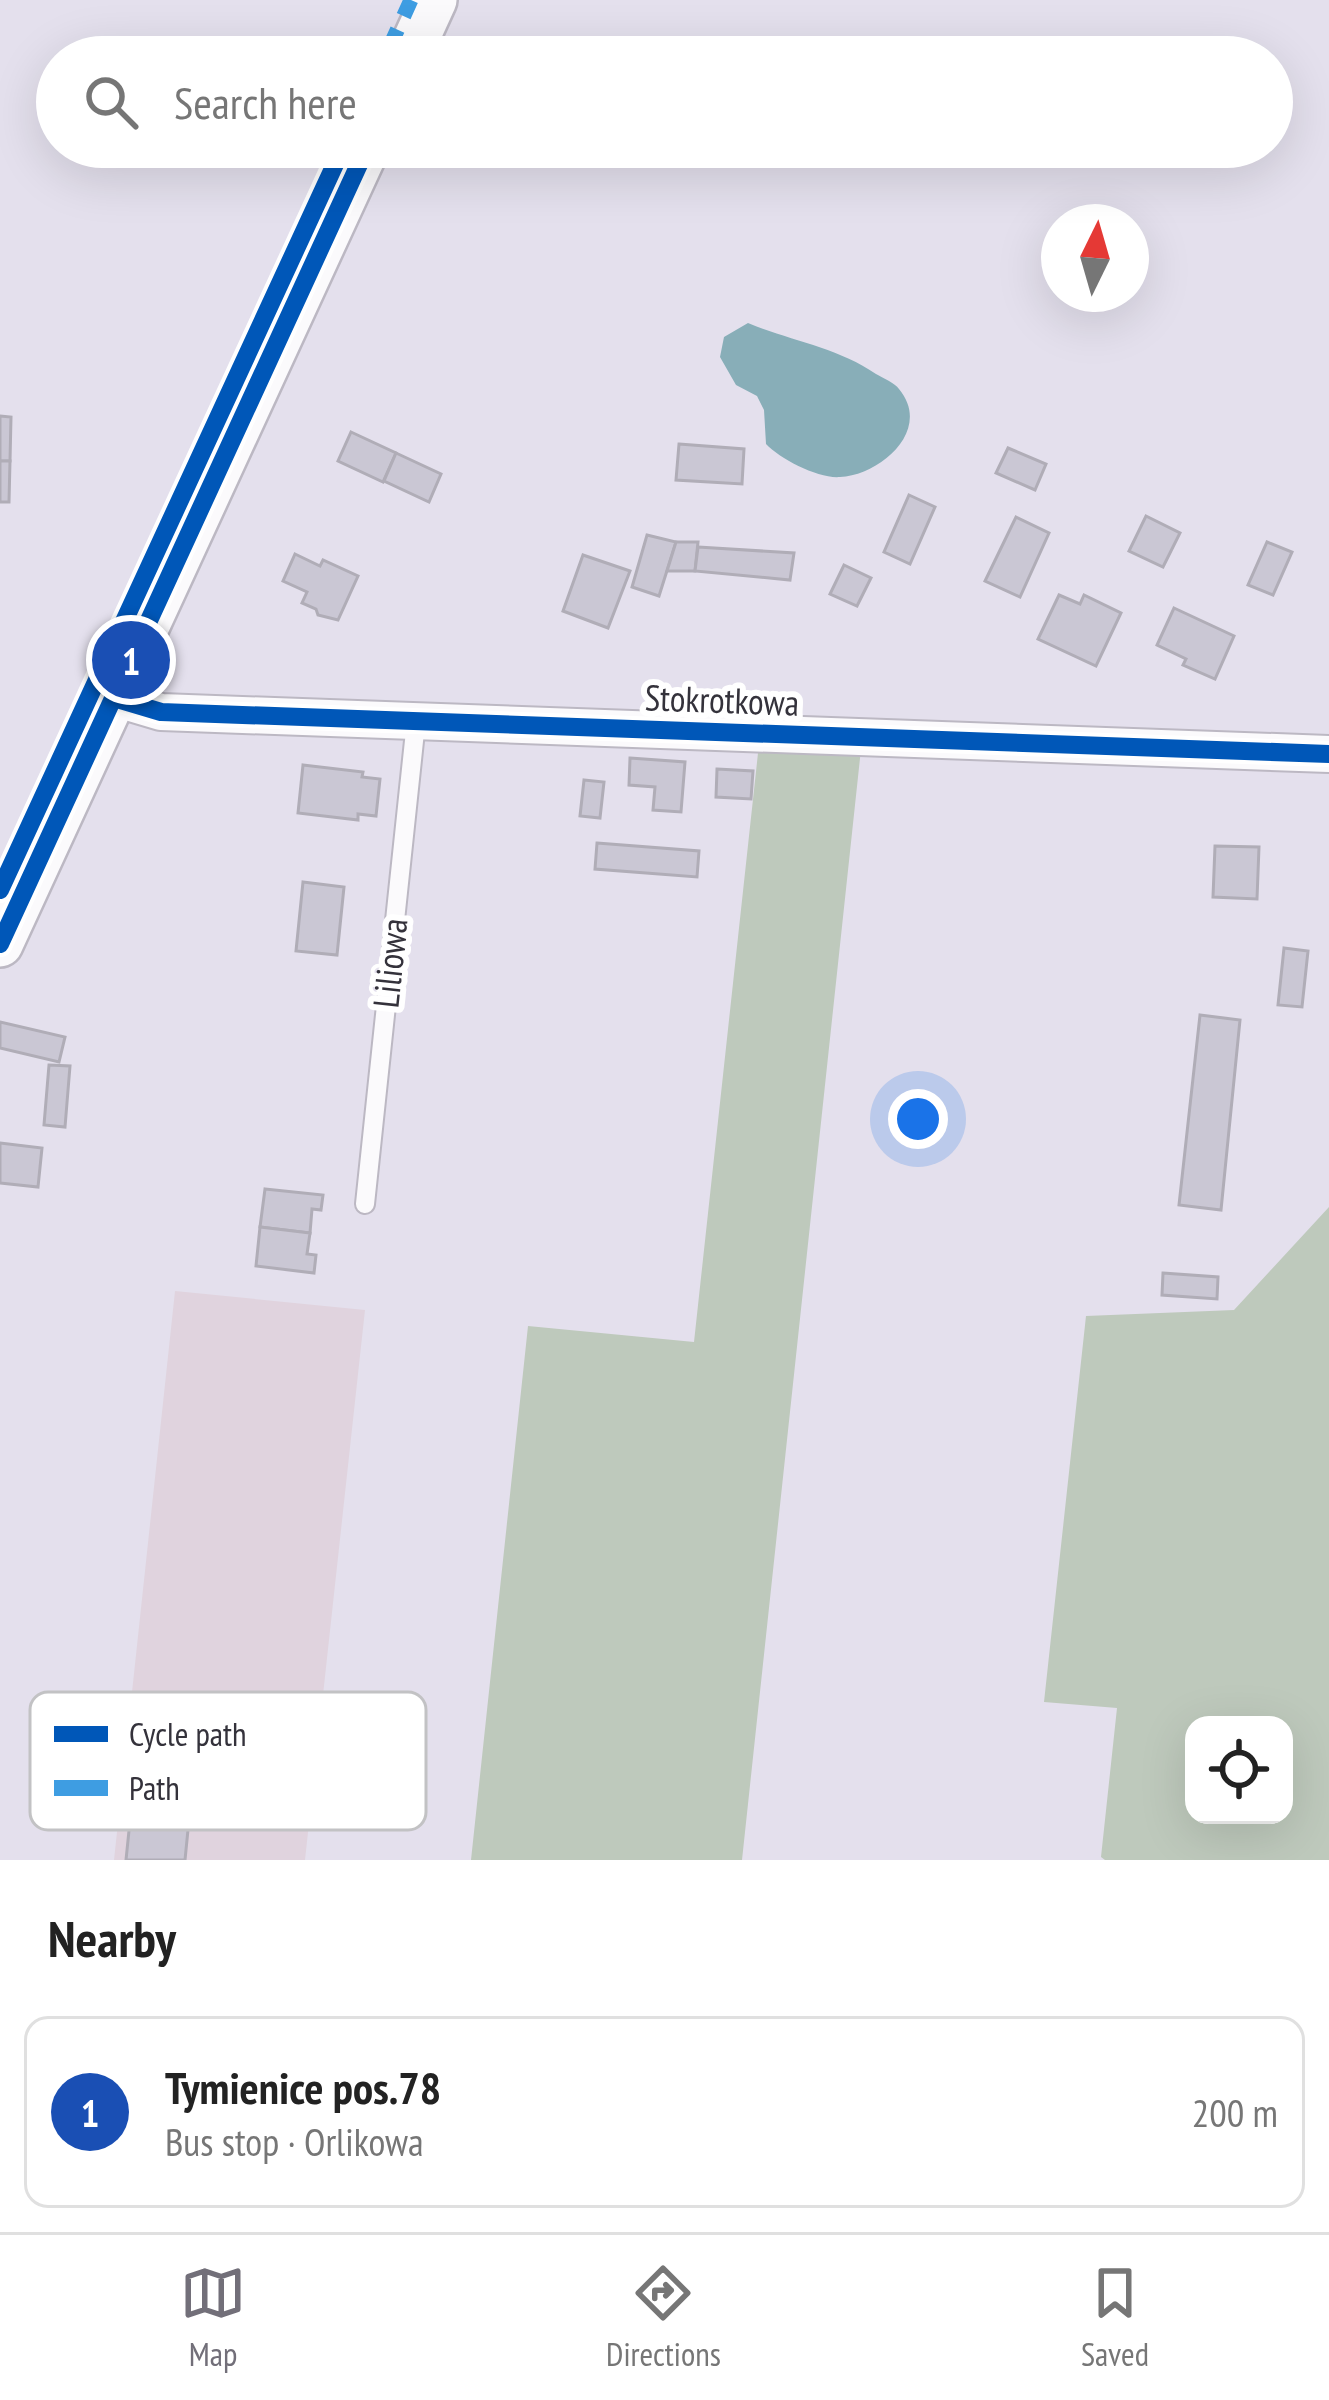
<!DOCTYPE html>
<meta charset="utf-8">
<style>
:root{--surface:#fff;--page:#f6f6f6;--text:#222;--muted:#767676;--line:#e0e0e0;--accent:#726f79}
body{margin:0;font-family:"PT Sans Narrow",sans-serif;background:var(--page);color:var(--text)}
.controls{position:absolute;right:36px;bottom:36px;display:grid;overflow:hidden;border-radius:24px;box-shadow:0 12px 48px #0002}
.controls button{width:108px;height:108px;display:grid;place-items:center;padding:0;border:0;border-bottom:3px solid var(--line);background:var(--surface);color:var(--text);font:60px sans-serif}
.compass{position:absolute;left:1041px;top:204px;width:108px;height:108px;border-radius:50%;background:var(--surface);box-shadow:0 12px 48px #0002;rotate:5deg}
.you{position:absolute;left:918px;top:1119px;width:42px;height:42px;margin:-30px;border:9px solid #fff;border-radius:50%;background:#1a73e8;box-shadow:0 0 0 18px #1a73e833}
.badge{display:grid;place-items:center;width:78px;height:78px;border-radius:50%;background:var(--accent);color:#fff;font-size:39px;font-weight:700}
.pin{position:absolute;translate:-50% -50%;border:6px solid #fff;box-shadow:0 3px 12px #0006}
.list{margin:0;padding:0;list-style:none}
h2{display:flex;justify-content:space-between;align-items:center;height:156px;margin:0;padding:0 48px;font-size:51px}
h2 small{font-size:39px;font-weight:400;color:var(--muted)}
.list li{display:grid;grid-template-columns:78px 1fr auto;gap:36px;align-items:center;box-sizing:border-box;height:192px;margin:0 24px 24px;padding:0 24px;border:3px solid var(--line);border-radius:24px}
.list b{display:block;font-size:45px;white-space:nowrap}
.list p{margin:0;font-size:39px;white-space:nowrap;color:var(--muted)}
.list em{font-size:39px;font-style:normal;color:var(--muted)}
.icon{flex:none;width:66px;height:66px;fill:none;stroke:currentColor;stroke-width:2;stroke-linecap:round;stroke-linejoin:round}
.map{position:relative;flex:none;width:1329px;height:1860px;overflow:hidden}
.search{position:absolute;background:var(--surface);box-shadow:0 12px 48px #0002;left:36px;right:36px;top:36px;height:132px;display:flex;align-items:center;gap:30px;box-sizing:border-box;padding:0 42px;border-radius:66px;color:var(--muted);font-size:45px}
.sheet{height:372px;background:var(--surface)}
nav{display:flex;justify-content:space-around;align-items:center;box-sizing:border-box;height:168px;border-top:3px solid var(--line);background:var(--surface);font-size:33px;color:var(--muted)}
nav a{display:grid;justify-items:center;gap:6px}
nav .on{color:var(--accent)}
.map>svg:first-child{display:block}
</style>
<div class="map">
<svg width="1329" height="1860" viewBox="0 0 1329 1860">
<rect width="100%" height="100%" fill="#e4e0ed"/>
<!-- industrial -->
<path fill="#e0d3de" d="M175,1291L365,1310L305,1860H114Z"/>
<!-- green -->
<g fill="#bec9bc" fill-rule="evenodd">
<path d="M759,744L861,749L742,1860H471L528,1326L694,1342Z"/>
<path d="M1329,1207V1860H1105L1101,1857L1117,1708L1044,1702L1086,1316L1234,1310ZM1284,1725V1815H1194V1725Z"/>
</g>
<!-- water -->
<path fill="#88aeb8" d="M748,323C791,341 837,347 876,374C883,378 895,383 899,389C933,430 880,475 840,477C819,479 780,459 766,444L764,410L757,396L736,385L720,357L724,337Z"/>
<!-- building -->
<g fill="#cac7d4" stroke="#b0adb7" stroke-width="3">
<path d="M0,416L11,417L10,461H0Z"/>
<path d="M351,432L396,453L383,482L338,461Z"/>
<path d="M679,444L744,449L742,484L676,480Z"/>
<path d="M1008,448L1046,464L1035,490L996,473Z"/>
<path d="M396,453L441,474L429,502L384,481Z"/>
<path d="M0,461H10L9,502H0Z"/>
<path d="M909,495L935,507L910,564L884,552Z"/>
<path d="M1146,516L1180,533L1163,567L1129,551Z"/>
<path d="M1016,517L1049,533L1020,597L985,581Z"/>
<path d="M647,535L676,542L659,596L632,587Z"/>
<path d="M676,542H698L695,571H667Z"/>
<path d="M1267,542L1292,552L1273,595L1248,585Z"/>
<path d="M698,547L794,553L790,580L695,571Z"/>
<path d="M295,554L320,566L323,560L358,576L338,620L318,615L316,609L302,603L307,592L283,581Z"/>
<path d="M583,555L630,571L608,628L563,611Z"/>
<path d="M844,565L871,578L857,606L830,594Z"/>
<path d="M1059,595L1080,604L1084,595L1121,613L1096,666L1038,639Z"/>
<path d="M1174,608L1234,636L1215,679L1183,665L1186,659L1157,645Z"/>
<path d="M630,758L685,762L681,812L653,810L655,787L629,785Z"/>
<path d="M303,765L363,772L362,777L380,779L376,816L358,814V820L298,813Z"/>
<path d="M717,769L753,771L751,799L716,797Z"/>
<path d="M584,780L604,782L600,818L580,816Z"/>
<path d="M597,843L699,851L697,877L595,869Z"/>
<path d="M1215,846L1259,847L1257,899L1213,897Z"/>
<path d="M303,882L344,887L337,955L296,951Z"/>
<path d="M1284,948L1308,951L1302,1007L1278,1005Z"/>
<path d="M1200,1015L1240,1020L1221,1210L1179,1205Z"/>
<path d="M0,1022L65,1037L59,1062L0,1048Z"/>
<path d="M49,1065L70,1066L65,1127L44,1125Z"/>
<path d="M0,1143L42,1148L38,1187L0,1183Z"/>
<path d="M265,1189L323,1195L321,1210L312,1209L310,1233L260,1227Z"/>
<path d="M260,1227L310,1233L307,1254L316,1255L314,1273L256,1266Z"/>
<path d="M1163,1273L1218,1277L1217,1299L1162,1295Z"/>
<path d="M140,1723L198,1729L185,1860H126Z"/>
</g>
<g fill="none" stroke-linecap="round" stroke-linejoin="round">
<!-- service casing -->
<g stroke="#bcb8c3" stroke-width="22">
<path id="service" d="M365,1204L416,722"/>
</g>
<!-- minor casing -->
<g stroke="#bcb8c3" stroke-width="40">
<path id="minor" d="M114,698L161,712L1329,754"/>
</g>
<!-- tertiary casing -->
<g stroke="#bcb8c3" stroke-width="50">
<g id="tertiary">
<path d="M408,57L434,0"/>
<path d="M0,944L367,147"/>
</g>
</g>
<!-- service -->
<use href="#service" stroke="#fbfafc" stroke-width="18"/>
<!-- minor -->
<use href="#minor" stroke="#fbfafc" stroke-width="36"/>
<!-- tertiary -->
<use href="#tertiary" stroke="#fbfafc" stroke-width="45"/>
<!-- quiet -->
<path stroke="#3e9de2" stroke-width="15" stroke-dasharray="30 15" stroke-linecap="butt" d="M385,57L411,0"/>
<!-- cycleway casing -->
<g stroke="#fff" stroke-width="26">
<g id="cycleway">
<path d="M114,698L161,712L1329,754"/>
<path d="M0,890L343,147"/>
<path d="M0,944L367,147"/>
</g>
</g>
<!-- cycleway -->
<use href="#cycleway" stroke="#0057b8" stroke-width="18"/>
</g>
<g text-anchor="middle" stroke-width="12" stroke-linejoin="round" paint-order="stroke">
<!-- street labels -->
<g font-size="36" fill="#34323b" stroke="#fff">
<text transform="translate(722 700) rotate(2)" y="13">Stokrotkowa</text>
<text transform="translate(390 963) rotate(-84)" y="13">Liliowa</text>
</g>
</g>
<!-- legend -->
<rect x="30" y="1692" width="396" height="138" rx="18" fill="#fff" stroke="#c2c2c4" stroke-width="3"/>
<rect x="54" y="1726" width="54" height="16" fill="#0057b8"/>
<rect x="54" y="1780" width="54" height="16" fill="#3e9de2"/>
<g font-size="33" fill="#34323b">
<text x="129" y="1746">Cycle path</text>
<text x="129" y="1800">Path</text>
</g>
</svg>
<div class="controls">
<button><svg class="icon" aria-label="locate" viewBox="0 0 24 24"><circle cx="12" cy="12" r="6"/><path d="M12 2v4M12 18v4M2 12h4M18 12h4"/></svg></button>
</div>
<svg class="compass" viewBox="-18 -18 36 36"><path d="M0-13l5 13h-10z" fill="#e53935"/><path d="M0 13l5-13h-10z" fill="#767676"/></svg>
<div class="you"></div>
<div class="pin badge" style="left:131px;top:660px;background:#1a4fb4">1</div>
<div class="search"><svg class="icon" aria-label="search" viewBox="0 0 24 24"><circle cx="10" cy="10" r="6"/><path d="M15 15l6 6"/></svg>Search here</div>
</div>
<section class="sheet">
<h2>Nearby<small></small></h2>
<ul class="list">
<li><span class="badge" style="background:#1a4fb4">1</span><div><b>Tymienice pos.78</b><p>Bus stop · Orlikowa</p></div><em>200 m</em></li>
</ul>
</section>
<nav>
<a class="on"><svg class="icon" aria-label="map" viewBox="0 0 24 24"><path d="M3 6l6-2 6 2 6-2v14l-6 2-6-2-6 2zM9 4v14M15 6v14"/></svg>Map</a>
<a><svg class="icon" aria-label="directions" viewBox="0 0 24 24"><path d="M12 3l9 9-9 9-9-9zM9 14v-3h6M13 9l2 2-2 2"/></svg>Directions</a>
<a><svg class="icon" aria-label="saved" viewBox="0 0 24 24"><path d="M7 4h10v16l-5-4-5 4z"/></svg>Saved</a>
</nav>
